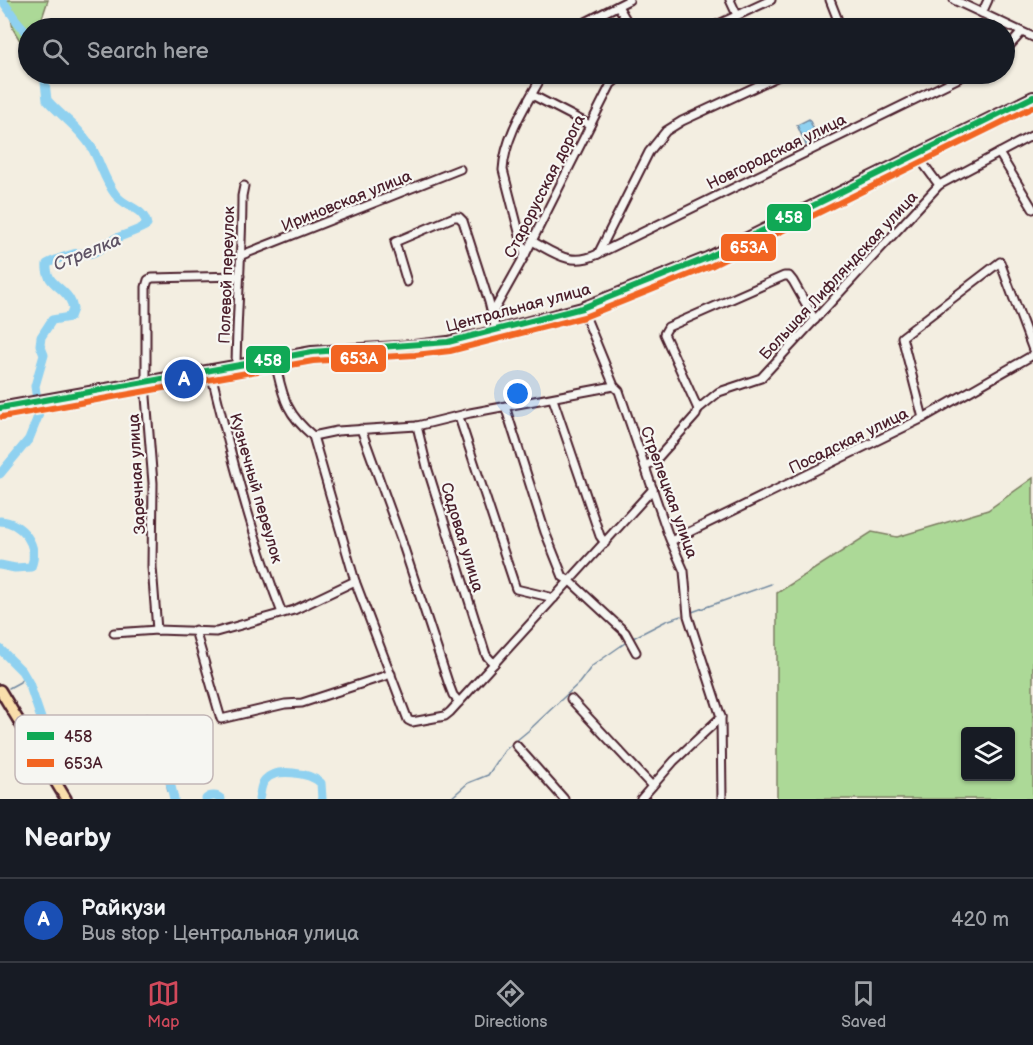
<!DOCTYPE html>
<meta charset="utf-8">
<style>
:root{--surface:#171b24;--page:#242831;--text:#f1f3f6;--muted:#9ea1a6;--line:#363941;--accent:#d1495b}
body{margin:0;font-family:"Balsamiq Sans",sans-serif;background:var(--page);color:var(--text)}
.controls{position:absolute;right:18px;bottom:18px;display:grid;overflow:hidden;border-radius:6px;box-shadow:0 2px 4px #0004}
.controls button{width:54px;height:54px;display:grid;place-items:center;padding:0;border:0;border-bottom:2px solid var(--line);background:var(--surface);color:var(--text);font:30px sans-serif}
.you{position:absolute;left:518px;top:394px;width:21px;height:21px;margin:-15px;border:4px solid #fff;border-radius:50%;background:#1a73e8;box-shadow:0 0 0 9px #1a73e833}
.badge{display:grid;place-items:center;width:39px;height:39px;border-radius:50%;background:var(--accent);color:#fff;font-size:20px;font-weight:700}
.pin{position:absolute;translate:-50% -50%;border:3px solid #fff;box-shadow:0 2px 6px #0006}
.list{margin:0;padding:0;list-style:none}
h2{display:flex;justify-content:space-between;align-items:center;height:78px;margin:0;padding:0 24px;font-size:26px}
h2 small{font-size:20px;font-weight:400;color:var(--muted)}
.list li{display:grid;grid-template-columns:39px 1fr auto;gap:18px;align-items:center;box-sizing:border-box;height:84px;padding:0 24px;border-top:2px solid var(--line)}
.list b{display:block;font-size:22px;white-space:nowrap}
.list p{margin:0;font-size:20px;white-space:nowrap;color:var(--muted)}
.list em{font-size:20px;font-style:normal;color:var(--muted)}
.icon{flex:none;width:33px;height:33px;fill:none;stroke:currentColor;stroke-width:2;stroke-linecap:round;stroke-linejoin:round}
.map{position:relative;flex:none;width:1033px;height:799px;overflow:hidden}
.search{position:absolute;background:var(--surface);box-shadow:0 2px 4px #0004;left:18px;right:18px;top:18px;height:66px;display:flex;align-items:center;gap:15px;box-sizing:border-box;padding:0 21px;border-radius:33px;color:var(--muted);font-size:22px}
.sheet{height:162px;background:var(--surface)}
nav{display:flex;justify-content:space-around;align-items:center;box-sizing:border-box;height:84px;border-top:2px solid var(--line);background:var(--surface);font-size:16px;color:var(--muted)}
nav a{display:grid;justify-items:center;gap:3px}
nav .on{color:var(--accent)}
.map>svg:first-child{display:block}
</style>
<div class="map">
<svg width="1033" height="799" viewBox="0 0 1033 799">
<rect width="100%" height="100%" fill="#f3eee1"/>
<filter id="ink" filterUnits="userSpaceOnUse"><feTurbulence type="fractalNoise" baseFrequency=".0167" numOctaves="2"/><feDisplacementMap in="SourceGraphic" scale="12" xChannelSelector="R" yChannelSelector="G"/><feConvolveMatrix kernelMatrix="1 2 1 2 8 2 1 2 1" color-interpolation-filters="sRGB"/></filter>
<g filter="url(#ink)">
<!-- green -->
<g fill="#acd997" stroke="#7b7c61" stroke-width="1.5" fill-rule="evenodd">
<path d="M5,0H48L41,21L46,28H28V54L13,29L9,7Z"/>
<path d="M1033,478V799H777V593L872,532L897,537L988,510ZM966,732H1010V776H966Z"/>
</g>
<!-- water -->
<g fill="#8fd1f0" stroke="#738aa1" stroke-width="1.5">
<path d="M809,119L819,141L807,147L797,125Z"/>
<path d="M147,714C152,715 156,717 160,721C165,727 172,778 173,790L168,791L158,739H155L157,754L152,755L148,747V740L158,736L160,731L156,726L147,727L134,725L121,750L107,758L94,759L98,749L102,754C130,744 117,730 129,721C134,717 142,717 147,714Z"/>
</g>
<g fill="none" stroke-linecap="round" stroke-linejoin="round">
<!-- stream -->
<g stroke="#738aa1" stroke-width="1.5">
<path d="M692,612L771,584"/>
<path d="M633,638L666,621L681,616"/>
<path d="M9,688L20,682L24,674"/>
<path d="M450,799L468,783L488,775L505,750L528,731L579,683L592,666L625,643"/>
</g>
<!-- river -->
<g stroke="#8fd1f0" stroke-width="9">
<path d="M2,0L16,20L28,34"/>
<path d="M0,474L29,439L39,414L35,386L44,355L40,345L41,337L52,320L70,317L73,309C72,306 72,303 70,300C63,286 45,284 47,264C49,262 69,255 73,254C79,252 86,255 92,253C101,250 108,242 116,238C127,234 137,231 147,225C144,207 125,208 115,194C105,181 100,162 92,148C80,128 62,117 47,100L45,82L47,74"/>
<path d="M0,521C22,522 40,546 31,567L15,568L0,565"/>
<path d="M0,649L22,671L29,683L50,745C57,749 95,755 105,756"/>
<path d="M169,778L174,799"/>
<path d="M206,799C210,795 217,795 221,799"/>
<path d="M259,799C261,793 260,785 265,780C276,767 310,773 321,783L322,799"/>
</g>
<!-- minor casing -->
<g stroke="#4a1f2b" stroke-width="11">
<g id="minor">
<path d="M730,0L737,15"/>
<path d="M830,0L841,28"/>
<path d="M954,0L1033,37"/>
<path d="M618,6L631,28"/>
<path d="M982,13L988,0"/>
<path d="M574,28L629,0"/>
<path d="M710,28L771,0"/>
<path d="M1004,52L1021,33"/>
<path d="M532,95L590,125"/>
<path d="M919,152L925,166L939,185"/>
<path d="M999,153L1033,209"/>
<path d="M532,241C556,254 571,267 598,254L649,152L666,131L682,121L783,74"/>
<path d="M598,254L967,74"/>
<path d="M242,255L460,169"/>
<path d="M525,255L503,170C505,135 527,104 543,74"/>
<path d="M407,282L395,242L454,217H459L463,221L489,302L496,331"/>
<path d="M582,308L614,386L619,391L669,537L684,571L688,616L721,717L722,799"/>
<path d="M492,314L525,255L611,84L623,74"/>
<path d="M274,358C283,394 283,411 313,436L337,431L417,426L470,413L614,386"/>
<path d="M236,365C237,308 242,252 242,196L244,186"/>
<path d="M210,369C230,451 251,534 282,613"/>
<path d="M553,399L600,536L605,543"/>
<path d="M505,406L545,532L563,577L570,581L625,632L636,652"/>
<path d="M698,409L664,334L668,327L784,276H789L793,281L815,320"/>
<path d="M459,417L516,589L554,598"/>
<path d="M923,418L902,337L1000,262L1033,350"/>
<path d="M417,426L427,467L486,655L494,664"/>
<path d="M361,429L401,539L448,682L453,695L459,702"/>
<path d="M313,436L355,581L408,720L412,722L445,716L450,712L653,489"/>
<path d="M645,466L655,461L696,415L698,409L719,392L761,378L939,185L1033,135"/>
<path d="M671,541L923,418L1033,355"/>
<path d="M157,630L152,567L153,483L146,397V287L148,280L152,278L240,276"/>
<path d="M195,630L221,719L285,704L302,703L391,674"/>
<path d="M114,633L157,630L216,632L294,610L355,581"/>
<path d="M571,699L652,786"/>
<path d="M516,745L564,799"/>
<path d="M641,799L674,761L721,717"/>
</g>
</g>
<!-- major casing -->
<g stroke="#4a1f2b" stroke-width="14">
<g id="major">
<path d="M0,408L312,352L414,346L448,342L480,335L582,308L707,258L1033,97"/>
<path d="M0,690L66,799"/>
</g>
</g>
<!-- minor -->
<use href="#minor" stroke="#f6f6f2" stroke-width="7"/>
<!-- major -->
<use href="#major" stroke="#f9deab" stroke-width="9"/>
<!-- bus-1 casing -->
<g stroke="#f6f6f2" stroke-width="10">
<path id="bus-1" d="M0,408L312,352L448,342L582,308L707,258L1033,97"/>
</g>
<!-- bus-2 casing -->
<g stroke="#f6f6f2" stroke-width="10">
<path id="bus-2" d="M2,417L313,361L415,355L450,351L584,317L711,266L1033,107"/>
</g>
<!-- bus-1 -->
<use href="#bus-1" stroke="#10a855" stroke-width="6"/>
<!-- bus-2 -->
<use href="#bus-2" stroke="#f26522" stroke-width="6"/>
</g>
</g>
<g text-anchor="middle" stroke-width="4.5" stroke-linejoin="round" paint-order="stroke">
<!-- street labels -->
<g font-size="16" fill="#4a1f2b" stroke="#f6f6f2">
<text transform="translate(776 151) rotate(-26)" y="6">Новгородская улица</text>
<text transform="translate(544 186) rotate(-63)" y="6">Старорусская дорога</text>
<text transform="translate(346 200) rotate(-22)" y="6">Ириновская улица</text>
<text transform="translate(226 275) rotate(-88)" y="6">Полевой переулок</text>
<text transform="translate(838 275) rotate(-47)" y="6">Большая Лифляндская улица</text>
<text transform="translate(518 307) rotate(-15)" y="6">Центральная улица</text>
<text transform="translate(848 440) rotate(-26)" y="6">Посадская улица</text>
<text transform="translate(136 474) rotate(-93)" y="6">Заречная улица</text>
<text transform="translate(257 488) rotate(74)" y="6">Кузнечный переулок</text>
<text transform="translate(670 492) rotate(70)" y="6">Стрелецкая улица</text>
<text transform="translate(463 537) rotate(73)" y="6">Садовая улица</text>
</g>
<!-- water labels -->
<g font-size="18" font-style="italic" fill="#5f5466" stroke="#f6f6f2">
<text transform="translate(87 252) rotate(-22)" y="6">Стрелка</text>
</g>
</g>
<!-- legend -->
<rect x="15" y="715" width="198" height="69" rx="9" fill="#f6f6f2" stroke="#c2b6b6" stroke-width="1.5"/>
<rect x="27" y="732" width="27" height="8" fill="#10a855"/>
<rect x="27" y="759" width="27" height="8" fill="#f26522"/>
<g font-size="16" fill="#4a1f2b">
<text x="64" y="742">458</text>
<text x="64" y="769">653А</text>
</g>
<g stroke="#f6f6f2" stroke-width="2">
<rect x="766" y="203" width="46" height="29" rx="6" fill="#10a855"/>
<rect x="720" y="233" width="57" height="29" rx="6" fill="#f26522"/>
<rect x="330" y="344" width="57" height="29" rx="6" fill="#f26522"/>
<rect x="245" y="345" width="46" height="29" rx="6" fill="#10a855"/>
</g>
<g font-size="16" text-anchor="middle" font-weight="bold" fill="#fff">
<text x="789" y="223">458</text>
<text x="749" y="253">653А</text>
<text x="359" y="364">653А</text>
<text x="268" y="366">458</text>
</g>
</svg>
<div class="controls">
<button><svg class="icon" aria-label="layers" viewBox="0 0 24 24"><path d="M12 4l9 5-9 5-9-5zM3 14l9 5 9-5"/></svg></button>
</div>
<div class="you"></div>
<div class="pin badge" style="left:184px;top:379px;background:#1a4fb4">A</div>
<div class="search"><svg class="icon" aria-label="search" viewBox="0 0 24 24"><circle cx="10" cy="10" r="6"/><path d="M15 15l6 6"/></svg>Search here</div>
</div>
<section class="sheet">
<h2>Nearby<small></small></h2>
<ul class="list">
<li><span class="badge" style="background:#1a4fb4">A</span><div><b>Райкузи</b><p>Bus stop · Центральная улица</p></div><em>420 m</em></li>
</ul>
</section>
<nav>
<a class="on"><svg class="icon" aria-label="map" viewBox="0 0 24 24"><path d="M3 6l6-2 6 2 6-2v14l-6 2-6-2-6 2zM9 4v14M15 6v14"/></svg>Map</a>
<a><svg class="icon" aria-label="directions" viewBox="0 0 24 24"><path d="M12 3l9 9-9 9-9-9zM9 14v-3h6M13 9l2 2-2 2"/></svg>Directions</a>
<a><svg class="icon" aria-label="saved" viewBox="0 0 24 24"><path d="M7 4h10v16l-5-4-5 4z"/></svg>Saved</a>
</nav>
